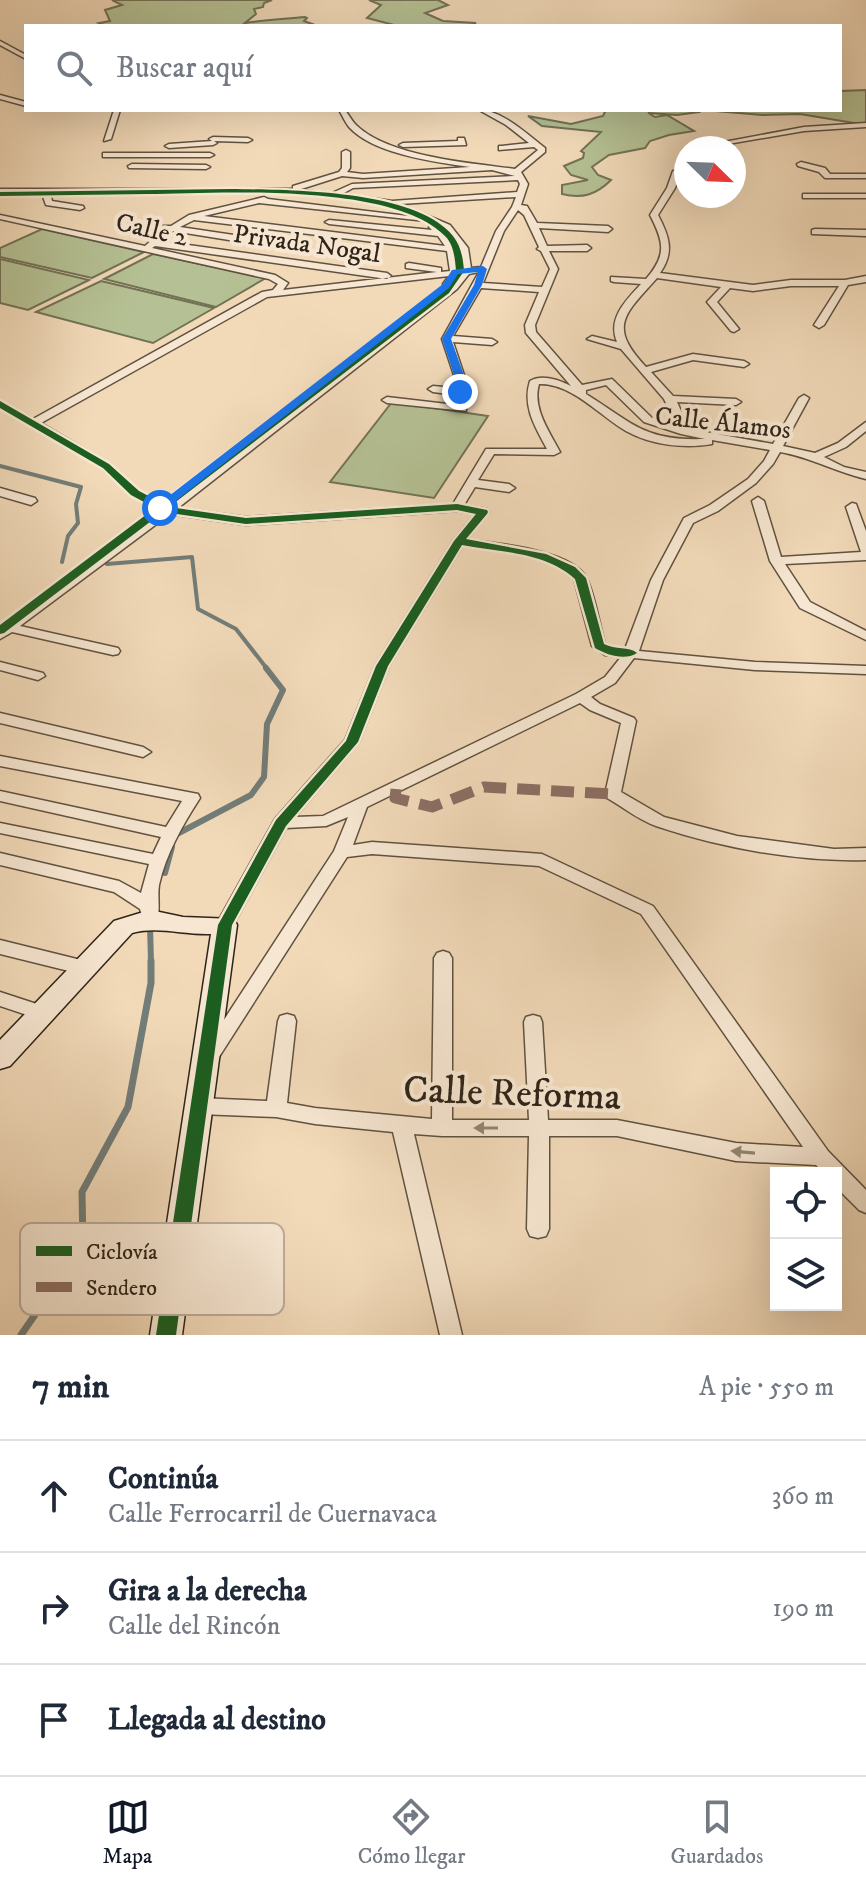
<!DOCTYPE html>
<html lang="es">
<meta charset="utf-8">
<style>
:root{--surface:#fff;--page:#f2f2f3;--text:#1f2937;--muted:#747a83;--line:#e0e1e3;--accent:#111827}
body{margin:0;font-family:"IM FELL DW Pica",serif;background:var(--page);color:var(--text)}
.controls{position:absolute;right:24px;bottom:24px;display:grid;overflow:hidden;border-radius:0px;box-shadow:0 8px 32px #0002}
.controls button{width:72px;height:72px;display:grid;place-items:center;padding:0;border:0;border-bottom:2px solid var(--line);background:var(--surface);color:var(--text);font:40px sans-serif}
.compass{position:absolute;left:674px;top:136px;width:72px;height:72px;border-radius:50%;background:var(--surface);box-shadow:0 8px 32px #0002;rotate:113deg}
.stop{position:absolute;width:24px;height:24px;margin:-18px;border:6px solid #1a73e8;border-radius:50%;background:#fff}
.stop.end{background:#1a73e8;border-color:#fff;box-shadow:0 2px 8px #0008}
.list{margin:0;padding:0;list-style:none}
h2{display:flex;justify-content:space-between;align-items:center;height:104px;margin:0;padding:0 32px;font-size:34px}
h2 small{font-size:26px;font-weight:400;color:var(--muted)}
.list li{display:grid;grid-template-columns:52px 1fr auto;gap:24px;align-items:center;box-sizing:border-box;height:112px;padding:0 32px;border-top:2px solid var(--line)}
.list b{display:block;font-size:30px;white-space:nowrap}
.list p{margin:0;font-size:26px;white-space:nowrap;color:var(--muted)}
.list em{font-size:26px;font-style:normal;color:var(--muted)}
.icon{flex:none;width:44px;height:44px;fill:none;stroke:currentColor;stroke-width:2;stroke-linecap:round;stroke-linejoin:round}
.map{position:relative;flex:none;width:866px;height:1335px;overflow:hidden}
.search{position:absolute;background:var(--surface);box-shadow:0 8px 32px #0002;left:24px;right:24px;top:24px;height:88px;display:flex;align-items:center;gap:20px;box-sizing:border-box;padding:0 28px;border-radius:0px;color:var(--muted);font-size:30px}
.sheet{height:440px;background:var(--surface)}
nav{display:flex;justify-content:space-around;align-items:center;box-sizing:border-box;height:112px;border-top:2px solid var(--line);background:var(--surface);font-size:22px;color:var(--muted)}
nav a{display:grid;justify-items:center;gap:4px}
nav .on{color:var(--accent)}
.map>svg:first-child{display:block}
</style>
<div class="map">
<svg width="866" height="1335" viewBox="0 0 866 1335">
<rect width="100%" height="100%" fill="#f2dab9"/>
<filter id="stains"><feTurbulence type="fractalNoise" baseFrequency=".0025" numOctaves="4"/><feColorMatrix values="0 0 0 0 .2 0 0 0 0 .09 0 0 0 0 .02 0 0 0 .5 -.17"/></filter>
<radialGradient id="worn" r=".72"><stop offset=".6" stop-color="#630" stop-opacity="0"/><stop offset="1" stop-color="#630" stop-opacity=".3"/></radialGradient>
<!-- green -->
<g fill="#b5c194" stroke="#727256" stroke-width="2">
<path d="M112,0H272L264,3L263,7L254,9L256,14L245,23C263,20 285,19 305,17L307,18L304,21L315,25L107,26L99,23L110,21L105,10L122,5Z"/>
<path d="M369,0H438L448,5L425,13L443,21L476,23L469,26H398L367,18L381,5Z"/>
<path d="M866,90V125L800,114L762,115L715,111L840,110V91Z"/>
<path d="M601,110H697L699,112L677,115L648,113L655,117L667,115L694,131L669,135L650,141L645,148L609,155L592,167L598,175L611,180C596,195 582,199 562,194V185L588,180L571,175L564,166L583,158L584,153L581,151L601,132L542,126L528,116L571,124L603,116L605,112Z"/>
<path d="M42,229L144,252L92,278L0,257V248Z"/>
<path d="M153,254L266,278L216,307L104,279Z"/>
<path d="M0,259L89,280L28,310L0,303Z"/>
<path d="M101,281L214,308L153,343L36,312Z"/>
<path d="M392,402L488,416L434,498L330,482Z"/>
</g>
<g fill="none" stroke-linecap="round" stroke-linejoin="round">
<!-- stream-far2 -->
<g stroke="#727d79" stroke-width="4">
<path d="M0,466L81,487L76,504L78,523L68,536L62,562"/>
<path d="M107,564L192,557L198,609L236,629L268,670"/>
</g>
<!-- stream-far1 -->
<g stroke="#727d79" stroke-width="6">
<path d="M177,834L251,795L264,777L267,724L283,690L266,668"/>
<path d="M165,873L172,847"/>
<path d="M150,925L151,963"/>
</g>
<!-- stream -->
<path stroke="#727d79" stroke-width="7" d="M21,1335L83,1245L82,1192L128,1107L151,983V961"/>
<!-- street casing -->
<g stroke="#605240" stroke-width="3">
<g id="street">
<path d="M0,41L26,55V59L0,45Z"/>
<path d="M0,95L26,102V106L0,99Z"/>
<path d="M114,110H120L111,139L104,141Z"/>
<path d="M339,110H345C349,115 352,121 356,125C389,157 471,163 515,169L538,150L534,147L499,150V146H502L529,143L506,125L479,110C502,110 527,134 545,148V152L521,172L528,184L521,205L527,206L537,223L608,226L612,229L608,232L539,228L547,246L587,245L591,248L587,251H549L558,269L535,325L536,332L582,385L612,379L652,418L677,426L664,399L621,349L587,339L592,336L617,342C607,319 626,300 641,284L614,282L611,281V277L646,279C667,255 664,242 650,215L667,188L673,171L680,173L675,188L658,215C669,236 675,252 660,273L753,285L791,280H845L866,276V282L848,285L824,325L819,328L814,325L839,286H791L753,291L730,288L717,302L739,329L734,332L731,331L707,302L721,287L657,278C625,314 607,326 646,367L693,354L744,361L749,364L744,367L693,360L651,372L673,396L736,399L741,402L736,405L677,402L689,429L773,444L799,398L804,395L809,398L783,446L815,453L838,443L866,422V431L846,447L824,457L844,467L866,472V479C836,472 810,457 780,452L773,464L756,483L718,511L693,523L663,580L639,651L755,662L866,666V674L755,670L634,658L615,683L591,697L600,704L634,718L636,721L621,792L664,817L737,836L834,849L866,848V860C797,862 722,848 656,826C639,820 623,807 607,798L605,794L621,723L590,710L580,703L367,807L353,845L372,842L542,854L653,906L828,1151L866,1190V1213L859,1210L836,1187V1173H823L816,1165L736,1161L617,1136H549V1229L546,1236L538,1238L530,1236L527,1229L529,1136H442L414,1134L462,1335H440L393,1132L315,1124L276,1117L199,1114L192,1112L189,1106L192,1100L199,1098L267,1101L278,1021L280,1016L287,1014L294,1016L296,1021L287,1103L315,1108L432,1119L434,958L437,953L443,951L449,953L452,958V1120H529L524,1022L526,1017L533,1015L540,1017L542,1022L548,1120H617L736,1143L803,1147L641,914L539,866L372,854L347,857L219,1057L212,1060L205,1057L203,1052L334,851L348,817L326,826L286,828L231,929L225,931L219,929L216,925L275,819L345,740L375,666L453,541L475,514L457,511L246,525L170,514L20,626L118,648L120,651L118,654L113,655L12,632L0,639V629L160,510L131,495L102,468L0,408V401L33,419L262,292L273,290L278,284L269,279L0,219V215L145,246L163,230H118L121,218L128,220L126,226H171L189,215L264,197L268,199L416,217L389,205L364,200L285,193H50L52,201L83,206L84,208L80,210L46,205L42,194L39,193H0V189H293V186L339,172L342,168V152L346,150L350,152V168L347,172L363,174L470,167C435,162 373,154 349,127C345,122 342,115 339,110ZM492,170L515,176L352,184L332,193L298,190L342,176L363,178ZM518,180L520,184L517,192L392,201L342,194L353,188ZM516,197L512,207L496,231L481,267L471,268L468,248L450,225L400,204ZM259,203L426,221L436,225H430L429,227L432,230L329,220L325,222L329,224L438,236L445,246L204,216ZM518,210L524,215L539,247L537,249L541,251L550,269L542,287L483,283L504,231ZM194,220L447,251L450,271L441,272V268L409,263L406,264V268L437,272L283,290L288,283L275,275L152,248L155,246L387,279L391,276L387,273L160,241L173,231L254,244L258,241L254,238L180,227ZM436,225L444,229L460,248V249L454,247L446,232ZM460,250L462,269L459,270L456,253ZM479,272L442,339L455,378V388L433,386L428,389L433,392L456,395V405L387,397L382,400L387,403L466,411L465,378L453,342L492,345L497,342L492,339L453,336L481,288L539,292L525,325L526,333L571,386C559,380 542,374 530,381C522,406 535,427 547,449H486L453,504L246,517L178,508L457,289L469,274ZM449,276L443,284L449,286L167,505L139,491L110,464L41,423L267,297ZM539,384C572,383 600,416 626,431C651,445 684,449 712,444V440L770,450L764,461L748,479L710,505L684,518L651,580L625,649L613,648L605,644C600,627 594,591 586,577C569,549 497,544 467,539L489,512L487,509L464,505L475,487L509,492L515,488L509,484L478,480L494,454L554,455L560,452C549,431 532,408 539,384ZM606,385L644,422L681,434L705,439C644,441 634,424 586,394V390ZM463,545C499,552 545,552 574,579L592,646L605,655L621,657L605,677L576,694L323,816L295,817L359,742L389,666Z"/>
<path d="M866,123V127L804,131L728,144L724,142L804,127Z"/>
<path d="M213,137L248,138L252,140L248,142L214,141L217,143L213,145L169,148L165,146L169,144L212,141L209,139Z"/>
<path d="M458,138H464L466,145L403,147L399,145L403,143L458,141Z"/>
<path d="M106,153H210L214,155L210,157H103V153Z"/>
<path d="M801,162L825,168L830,174H866V178H825L819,172L798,166L797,164Z"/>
<path d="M132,164L206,165L210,167L206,169L129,168L128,166Z"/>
<rect x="803" y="194" width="63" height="4"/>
<path d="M815,229L866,230V236L812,234V230Z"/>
<path d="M0,488L35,498L37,501L31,505L0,496Z"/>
<path d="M758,497L764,501L781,557L861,552L846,507L852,503L856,504L866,531V560L785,564L810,602L866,631V640L800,608L770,561L752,501Z"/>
<path d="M0,662L43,673L45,676L38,680L0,670Z"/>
<path d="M0,713L143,747L151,752L143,757L0,723Z"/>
<path d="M0,756L198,794L200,798C182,826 166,854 159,885C157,898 161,912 156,923L150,925L144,923L140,909L114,892L0,865V853L119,881L141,893L149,864L0,833V823L153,854L161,837L0,801V791L166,827L182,801L0,766Z"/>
<path d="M0,940L85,961L91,963L94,968L91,973L85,975L0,954Z"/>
<path d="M0,992L49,1008L51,1013L49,1018L42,1020L0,1006Z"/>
</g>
</g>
<!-- secondary casing -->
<g stroke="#2f2418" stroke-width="3">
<path id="secondary" d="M150,910L183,917L234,919L237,925L182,1335H150L211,934C184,935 157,926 132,933L10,1066L0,1069V1040L114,921Z"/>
</g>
<!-- street -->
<use href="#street" fill="#f7e7d2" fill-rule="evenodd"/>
<!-- secondary -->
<use href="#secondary" fill="#f7e7d2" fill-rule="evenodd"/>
<!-- quiet -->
<path stroke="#8d6e63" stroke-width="11" stroke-dasharray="23 11" stroke-linecap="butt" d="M396,789L395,798L432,807L484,787L613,794"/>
<!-- cycleway casing -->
<g stroke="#f7e7d2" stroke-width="5">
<path id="cycleway" d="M231,189C287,190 415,189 453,236C461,246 463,258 464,271L449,293L169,507L246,518L457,504L487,510L488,512L487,514L466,539L546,554L575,567L586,578L604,644C615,650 629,646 637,653C625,661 607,655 595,648L575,579C546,552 499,552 462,545L388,666L358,742L286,826L232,925L176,1335H156L218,925L276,820L346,741L376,666L454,541L476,514L457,510L246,524L163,512L4,633L0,634V625L155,508L131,495L103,468L0,408V401L109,464L139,491L162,503L443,289L456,271C455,259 454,246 446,237C394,182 219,193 147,194C98,195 49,195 0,196V192Z"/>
</g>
<!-- cycleway -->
<use href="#cycleway" fill="#1b5e20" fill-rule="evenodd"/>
</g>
<!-- one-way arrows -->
<defs><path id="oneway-solid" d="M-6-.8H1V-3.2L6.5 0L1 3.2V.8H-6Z" transform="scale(2)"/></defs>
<g fill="#938675">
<use href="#oneway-solid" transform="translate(486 1128) rotate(180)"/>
<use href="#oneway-solid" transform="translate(743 1152) rotate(-175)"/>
</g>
<!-- route -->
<path fill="#1a73e8" d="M483,266L487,269L482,285L451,339L465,378L464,394L455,392V378L442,339L474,285L478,272L458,274L449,288L164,510H156V506L443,284L452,270Z"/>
<g text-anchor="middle" stroke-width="8" stroke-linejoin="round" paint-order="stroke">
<!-- far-street labels -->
<g font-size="26" fill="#2f2418" stroke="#f7e7d2">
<text transform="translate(152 229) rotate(13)" y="9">Calle 2</text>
<text transform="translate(307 243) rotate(8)" y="9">Privada Nogal</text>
<text transform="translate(723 422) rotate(6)" y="9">Calle Álamos</text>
</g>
<!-- near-street labels -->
<g font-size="38" fill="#2f2418" stroke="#f7e7d2">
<text transform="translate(512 1092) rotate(2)" y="13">Calle Reforma</text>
</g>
</g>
<!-- legend -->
<rect x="20" y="1223" width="264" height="92" rx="12" fill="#f7e7d2" stroke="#bbac9a" stroke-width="2"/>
<rect x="36" y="1246" width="36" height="10" fill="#1b5e20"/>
<rect x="36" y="1282" width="36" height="10" fill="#8d6e63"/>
<g font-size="22" fill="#2f2418">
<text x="86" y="1259">Ciclovía</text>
<text x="86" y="1295">Sendero</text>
</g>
<rect width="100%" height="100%" filter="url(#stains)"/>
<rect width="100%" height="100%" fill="url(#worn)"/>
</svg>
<div class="controls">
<button><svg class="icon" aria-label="locate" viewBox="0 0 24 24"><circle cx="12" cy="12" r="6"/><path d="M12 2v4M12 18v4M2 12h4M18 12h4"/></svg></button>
<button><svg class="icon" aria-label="layers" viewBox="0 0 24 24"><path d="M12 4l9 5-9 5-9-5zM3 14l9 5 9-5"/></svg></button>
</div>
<svg class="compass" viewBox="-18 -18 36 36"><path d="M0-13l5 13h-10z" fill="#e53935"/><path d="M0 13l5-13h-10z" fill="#747a83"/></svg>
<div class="stop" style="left:160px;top:508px"></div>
<div class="stop end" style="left:460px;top:392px"></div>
<div class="search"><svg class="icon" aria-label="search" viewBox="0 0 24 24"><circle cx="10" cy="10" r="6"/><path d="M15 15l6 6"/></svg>Buscar aquí</div>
</div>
<section class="sheet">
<h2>7 min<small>A pie · 550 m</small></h2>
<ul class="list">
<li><svg class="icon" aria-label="ahead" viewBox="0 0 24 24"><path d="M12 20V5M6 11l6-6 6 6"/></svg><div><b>Continúa</b><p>Calle Ferrocarril de Cuernavaca</p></div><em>360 m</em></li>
<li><svg class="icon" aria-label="right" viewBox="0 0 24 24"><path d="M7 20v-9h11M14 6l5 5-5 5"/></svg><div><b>Gira a la derecha</b><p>Calle del Rincón</p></div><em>190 m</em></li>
<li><svg class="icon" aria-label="arrive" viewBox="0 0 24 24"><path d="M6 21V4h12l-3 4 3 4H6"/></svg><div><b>Llegada al destino</b></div></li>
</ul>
</section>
<nav>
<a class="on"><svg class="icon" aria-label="map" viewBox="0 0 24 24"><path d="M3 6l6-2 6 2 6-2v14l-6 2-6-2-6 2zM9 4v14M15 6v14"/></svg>Mapa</a>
<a><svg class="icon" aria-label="directions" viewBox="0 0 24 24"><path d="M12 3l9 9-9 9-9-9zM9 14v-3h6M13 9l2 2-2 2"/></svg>Cómo llegar</a>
<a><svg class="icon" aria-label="saved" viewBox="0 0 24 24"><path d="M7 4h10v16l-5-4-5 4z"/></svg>Guardados</a>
</nav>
